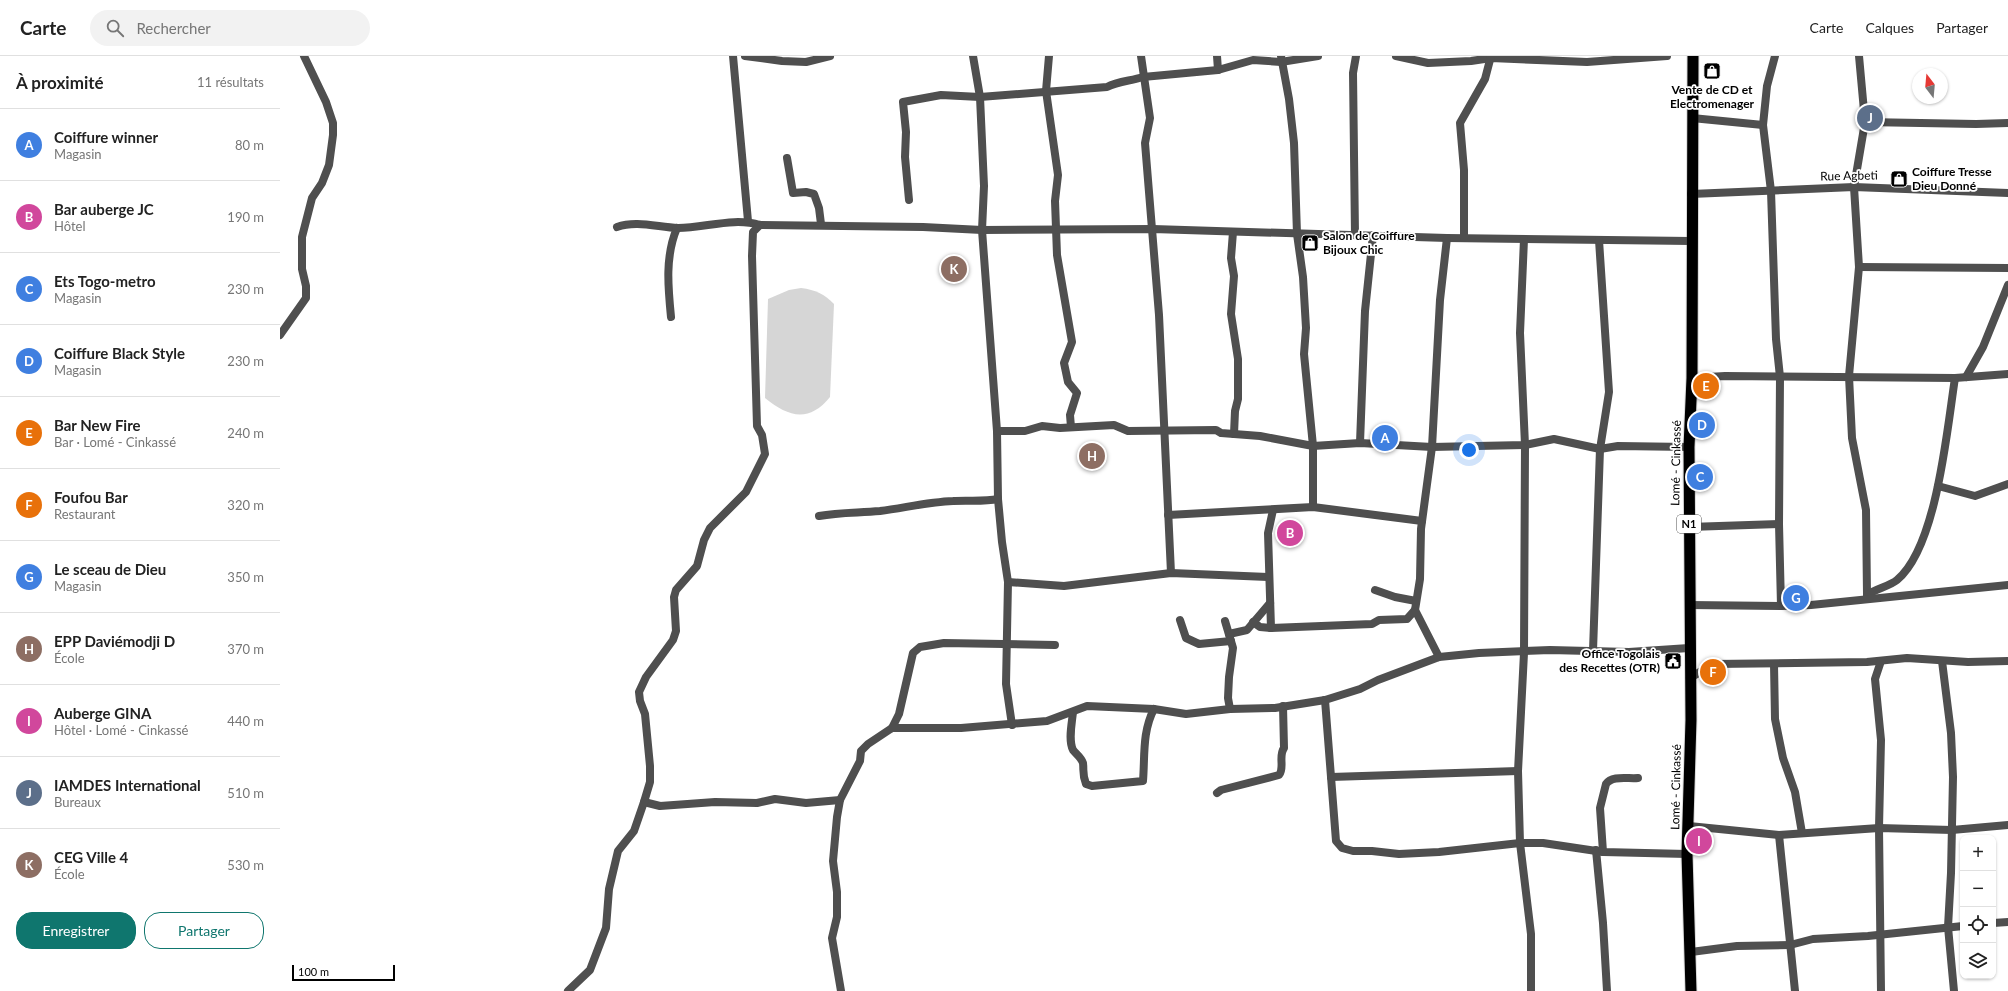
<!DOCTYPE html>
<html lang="fr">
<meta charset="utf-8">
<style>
:root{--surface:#fff;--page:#f2f2f2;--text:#222;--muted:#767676;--line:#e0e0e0;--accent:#0f766e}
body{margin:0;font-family:Lato,sans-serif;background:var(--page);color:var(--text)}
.controls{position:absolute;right:12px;bottom:12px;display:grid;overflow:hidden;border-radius:8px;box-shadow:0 1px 3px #0004}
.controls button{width:36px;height:36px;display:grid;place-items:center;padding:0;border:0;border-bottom:1px solid var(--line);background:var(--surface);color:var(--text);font:20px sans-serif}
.compass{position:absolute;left:1632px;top:12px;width:36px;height:36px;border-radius:50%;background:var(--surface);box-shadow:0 1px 3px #0004;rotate:344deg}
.scale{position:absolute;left:12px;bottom:10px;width:103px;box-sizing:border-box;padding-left:4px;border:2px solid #000;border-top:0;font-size:11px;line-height:14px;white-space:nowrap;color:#000;-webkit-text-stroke:3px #fff;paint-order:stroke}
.you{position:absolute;left:1189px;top:394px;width:14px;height:14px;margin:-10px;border:3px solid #fff;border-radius:50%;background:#1a73e8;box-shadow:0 0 0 6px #1a73e833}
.badge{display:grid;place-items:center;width:26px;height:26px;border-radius:50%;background:var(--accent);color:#fff;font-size:13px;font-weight:700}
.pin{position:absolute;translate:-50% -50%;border:2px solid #fff;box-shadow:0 1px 4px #0006}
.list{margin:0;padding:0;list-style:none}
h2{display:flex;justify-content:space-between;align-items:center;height:52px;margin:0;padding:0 16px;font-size:17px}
h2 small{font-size:13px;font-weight:400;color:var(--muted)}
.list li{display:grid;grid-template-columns:26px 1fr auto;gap:12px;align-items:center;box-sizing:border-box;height:72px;padding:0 16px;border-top:1px solid var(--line)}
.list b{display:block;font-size:15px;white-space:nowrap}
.list p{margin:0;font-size:13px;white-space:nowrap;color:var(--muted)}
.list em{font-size:13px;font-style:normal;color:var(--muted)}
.actions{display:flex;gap:8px;padding:12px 16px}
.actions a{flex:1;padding:9px 0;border:1px solid var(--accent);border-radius:16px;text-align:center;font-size:14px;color:var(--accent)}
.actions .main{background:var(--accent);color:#fff}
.icon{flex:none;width:22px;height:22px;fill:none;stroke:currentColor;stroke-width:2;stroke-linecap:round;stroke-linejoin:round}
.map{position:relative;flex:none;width:1728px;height:935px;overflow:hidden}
header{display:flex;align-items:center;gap:24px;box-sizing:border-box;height:56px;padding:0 20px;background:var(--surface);border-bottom:1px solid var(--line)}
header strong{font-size:19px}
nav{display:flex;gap:22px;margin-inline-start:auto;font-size:14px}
.search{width:280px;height:36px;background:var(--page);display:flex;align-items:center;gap:10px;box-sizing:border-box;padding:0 14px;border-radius:22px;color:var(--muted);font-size:15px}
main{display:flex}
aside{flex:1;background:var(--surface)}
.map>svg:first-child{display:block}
</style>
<header>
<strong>Carte</strong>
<div class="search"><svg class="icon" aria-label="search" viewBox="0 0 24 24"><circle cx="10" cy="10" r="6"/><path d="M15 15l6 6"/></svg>Rechercher</div>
<nav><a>Carte</a><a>Calques</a><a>Partager</a></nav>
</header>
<main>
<aside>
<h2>À proximité<small>11 résultats</small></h2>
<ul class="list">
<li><span class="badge" style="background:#3f7fe0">A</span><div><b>Coiffure winner</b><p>Magasin</p></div><em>80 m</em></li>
<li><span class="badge" style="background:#d1479c">B</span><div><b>Bar auberge JC</b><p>Hôtel</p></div><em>190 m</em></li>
<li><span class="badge" style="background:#3f7fe0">C</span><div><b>Ets Togo-metro</b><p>Magasin</p></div><em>230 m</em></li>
<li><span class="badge" style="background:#3f7fe0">D</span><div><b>Coiffure Black Style</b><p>Magasin</p></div><em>230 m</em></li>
<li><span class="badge" style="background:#e8710a">E</span><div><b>Bar New Fire</b><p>Bar · Lomé - Cinkassé</p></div><em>240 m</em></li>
<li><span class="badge" style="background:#e8710a">F</span><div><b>Foufou Bar</b><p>Restaurant</p></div><em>320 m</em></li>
<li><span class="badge" style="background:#3f7fe0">G</span><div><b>Le sceau de Dieu</b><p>Magasin</p></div><em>350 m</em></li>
<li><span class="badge" style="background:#8d6e63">H</span><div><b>EPP Daviémodji D</b><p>École</p></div><em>370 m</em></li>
<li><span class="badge" style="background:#d1479c">I</span><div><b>Auberge GINA</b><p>Hôtel · Lomé - Cinkassé</p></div><em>440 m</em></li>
<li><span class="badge" style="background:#5c6f8a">J</span><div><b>IAMDES International</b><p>Bureaux</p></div><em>510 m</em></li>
<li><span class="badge" style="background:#8d6e63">K</span><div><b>CEG Ville 4</b><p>École</p></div><em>530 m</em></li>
</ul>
<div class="actions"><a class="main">Enregistrer</a><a>Partager</a></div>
</aside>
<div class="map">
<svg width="1728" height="935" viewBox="0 0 1728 935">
<rect width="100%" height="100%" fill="#fff"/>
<!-- green -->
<path fill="#d6d6d6" d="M521,232C536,234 544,238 554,248L550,341C529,367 508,361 485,342L488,243L509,234Z"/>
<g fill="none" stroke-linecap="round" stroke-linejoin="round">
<!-- trunk casing -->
<g stroke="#dbdbdb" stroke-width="13">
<path id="trunk" d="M1411,935L1407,798L1411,664L1409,391L1412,322L1413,0"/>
</g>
<!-- minor -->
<g stroke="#4f4f4f" stroke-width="8">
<path d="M453,0L468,165"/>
<path d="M465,0L502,5L526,6L550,0"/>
<path d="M693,0L700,41L704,130L702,174L717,375L718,443L722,486L728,526L726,628L732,669"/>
<path d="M769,0L766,35L778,119L775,145L777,199L792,286L784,307L788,326L797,337L790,359L791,371"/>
<path d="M861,0L870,62L865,87L879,259L891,517"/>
<path d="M937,0L938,14"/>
<path d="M1001,0L1009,43L1014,87L1017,178L1023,221L1026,272L1024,298L1033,390V451"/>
<path d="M1116,0L1148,7L1191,5L1211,2L1307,6L1387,0"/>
<path d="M1495,0L1487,30L1483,69L1491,135L1496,283L1500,321L1499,468L1501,550"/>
<path d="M1579,0L1585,66L1574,131L1579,211L1569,320L1572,382L1586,454L1587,539"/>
<path d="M1412,62L1483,69"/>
<path d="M1585,66L1696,68L1728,67"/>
<path d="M507,102L513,137L526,136L534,138L539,152L541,168"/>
<path d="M1411,138L1574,131L1728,137"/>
<path d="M629,144L625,101L626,76L623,46L661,39L700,41L827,31C838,25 851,25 863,21L938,14L973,4L1001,6L1038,0"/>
<path d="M337,171C356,164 377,171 398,172C425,172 453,161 480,169L643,171L702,174L873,173L1167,182L1411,185"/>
<path d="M953,176L951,202L954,220L951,258L958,303V343L955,355L954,378"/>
<path d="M1075,179L1073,17L1076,0"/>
<path d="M1184,182V114L1180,67L1205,23L1211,0"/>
<path d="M1244,183L1240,277L1245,389L1244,597L1238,715L1240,787H1263L1323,796L1407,798"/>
<path d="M1579,211L1728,212"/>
<path d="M391,261C388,231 385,200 397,172"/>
<path d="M0,279L26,242V230L22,213V181L32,142L42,127L49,109L53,79V67L46,46L24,0"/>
<path d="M1686,321L1703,291L1728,229"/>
<path d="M1412,322L1445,320L1675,322L1728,318"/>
<path d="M717,375H745L762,370L780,372L834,369L848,375L936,374L941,377L980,380L1033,390L1080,387L1152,391L1197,390L1245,389L1274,383L1320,393L1338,390L1409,391"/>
<path d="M1080,387L1085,255L1093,179"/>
<path d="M1658,430L1695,440L1728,428"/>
<path d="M888,459L1033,451L1142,465"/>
<path d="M539,460C560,456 579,457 600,455C624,452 648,446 673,445C688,444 703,446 718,443"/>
<path d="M1409,471L1499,468"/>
<path d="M728,526L784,530L891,517L988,521"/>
<path d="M1095,534L1115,541L1136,545"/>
<path d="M1587,542V539C1595,533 1610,530 1617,524C1657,491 1667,373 1675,322"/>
<path d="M1409,549L1501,550L1531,549L1728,529"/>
<path d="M900,564L906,582L919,588L951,585"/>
<path d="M945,565L953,592L949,621L948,642L950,653"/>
<path d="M973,566L980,571L991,572L1092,568L1099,564L1127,563L1135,554"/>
<path d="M991,572L988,477L993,454"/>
<path d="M949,578L967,574L990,547"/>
<path d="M1313,595L1320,393L1329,336L1319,184"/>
<path d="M1159,601L1135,554L1140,523L1141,473L1152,391L1160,244L1167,182"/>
<path d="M1662,605L1671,677L1673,721L1671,817L1668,871L1674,935"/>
<path d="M1494,608L1495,663L1503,702L1515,736L1522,777"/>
<path d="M1410,622L1433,608L1587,606L1627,602L1688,606L1728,605"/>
<path d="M1045,644L1056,785L1062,792L1073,795H1092L1119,798L1159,796L1240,787L1251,878V935"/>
<path d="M793,656C792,667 788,684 793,694C796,698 801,701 803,707C804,715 802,718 806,728L812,730L863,725C865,700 862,676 874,653"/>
<path d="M612,672L619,658L633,597L640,591L664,587L775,589"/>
<path d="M1051,721L1238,715"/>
<path d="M937,737L941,734L999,719C1005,712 998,700 1004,692L1003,650"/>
<path d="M560,744L557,761L553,805L557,836V861L552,882L561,935"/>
<path d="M364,746L380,750L435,746L477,747L495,743L526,747L560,744L580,705L581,695L588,688L612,672H681L767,665L807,650L874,653L906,658L950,653L995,652L1045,644L1080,633L1098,624L1159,601L1199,597L1270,594L1349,596L1409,592"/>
<path d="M1409,770L1499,779L1599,772L1672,774L1728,769"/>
<path d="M1499,779L1515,935"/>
<path d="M1316,794L1323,867L1327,935"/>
<path d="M1323,796L1320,752L1326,728C1332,719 1348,723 1358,722"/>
<path d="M1713,867L1728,866"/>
<path d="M1411,896L1457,890L1510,889L1533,883L1588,880L1683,870"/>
<path d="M288,935L310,914L326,872L329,833L338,795L354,775L364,746L370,726V710L365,658L360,645L359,636L366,621L393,584L396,575L394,541L396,534L417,510L424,484L430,472L466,436L485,398L482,379L477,370L472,200L473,176L480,169"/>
<path d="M1601,935L1599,772L1601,684L1595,623L1601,605"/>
</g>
<!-- trunk -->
<use href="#trunk" stroke="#000" stroke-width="11"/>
</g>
<!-- icons -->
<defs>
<g id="shop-square" transform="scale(0.9)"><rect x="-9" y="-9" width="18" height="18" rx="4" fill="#000" stroke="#fff"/><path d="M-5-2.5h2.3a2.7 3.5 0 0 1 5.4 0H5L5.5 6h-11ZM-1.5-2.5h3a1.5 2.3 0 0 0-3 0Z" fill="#fff"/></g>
<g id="civic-square" transform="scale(0.9)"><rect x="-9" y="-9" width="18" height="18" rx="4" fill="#000" stroke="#fff"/><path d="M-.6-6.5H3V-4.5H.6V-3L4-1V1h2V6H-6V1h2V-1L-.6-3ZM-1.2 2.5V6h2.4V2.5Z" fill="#fff"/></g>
</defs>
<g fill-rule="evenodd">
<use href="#shop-square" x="1432" y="15"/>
<use href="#shop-square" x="1619" y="123"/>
<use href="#shop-square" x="1030" y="187"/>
<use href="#civic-square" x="1393" y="605"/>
</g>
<g text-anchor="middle" stroke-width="3.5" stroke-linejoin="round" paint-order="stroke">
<!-- shield labels -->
<rect fill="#fff" stroke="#4c4c4c" stroke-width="1" x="1397" y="459" width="24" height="18" rx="3"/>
<g font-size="11" font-weight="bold" fill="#000">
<text x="1409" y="472">N1</text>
</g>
<!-- poi labels -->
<g font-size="12" font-weight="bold" fill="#000" stroke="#fff" text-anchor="start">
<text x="1432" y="38" text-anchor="middle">Vente de CD et<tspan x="1432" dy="14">Electromenager</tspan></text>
<text x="1632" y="120">Coiffure Tresse<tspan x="1632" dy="14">Dieu Donné</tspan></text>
<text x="1043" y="184">Salon de Coiffure<tspan x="1043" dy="14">Bijoux Chic</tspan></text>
<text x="1380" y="602" text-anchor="end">Office Togolais<tspan x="1380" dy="14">des Recettes (OTR)</tspan></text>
</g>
<!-- street labels -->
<g font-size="12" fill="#000" stroke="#fff">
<text transform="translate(1569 120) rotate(-1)" y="4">Rue Agbeti</text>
<text transform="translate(1396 407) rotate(-89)" y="4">Lomé - Cinkassé</text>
<text transform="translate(1396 731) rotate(-89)" y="4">Lomé - Cinkassé</text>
</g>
</g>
</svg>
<div class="controls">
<button>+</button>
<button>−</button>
<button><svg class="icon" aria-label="locate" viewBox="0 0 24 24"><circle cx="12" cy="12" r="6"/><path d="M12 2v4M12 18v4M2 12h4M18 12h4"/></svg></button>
<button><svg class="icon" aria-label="layers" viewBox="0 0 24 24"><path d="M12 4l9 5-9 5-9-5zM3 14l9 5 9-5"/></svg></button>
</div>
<svg class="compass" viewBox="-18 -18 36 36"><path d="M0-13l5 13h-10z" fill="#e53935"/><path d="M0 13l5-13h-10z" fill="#767676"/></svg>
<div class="scale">100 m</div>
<div class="you"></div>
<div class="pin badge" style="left:1105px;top:382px;background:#3f7fe0">A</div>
<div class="pin badge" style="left:1010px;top:477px;background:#d1479c">B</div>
<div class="pin badge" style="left:1420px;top:421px;background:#3f7fe0">C</div>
<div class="pin badge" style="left:1422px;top:369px;background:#3f7fe0">D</div>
<div class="pin badge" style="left:1426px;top:330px;background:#e8710a">E</div>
<div class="pin badge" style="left:1433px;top:616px;background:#e8710a">F</div>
<div class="pin badge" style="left:1516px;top:542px;background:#3f7fe0">G</div>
<div class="pin badge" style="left:812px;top:400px;background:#8d6e63">H</div>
<div class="pin badge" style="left:1419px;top:785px;background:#d1479c">I</div>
<div class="pin badge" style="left:1590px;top:62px;background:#5c6f8a">J</div>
<div class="pin badge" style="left:674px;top:213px;background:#8d6e63">K</div>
</div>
</main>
